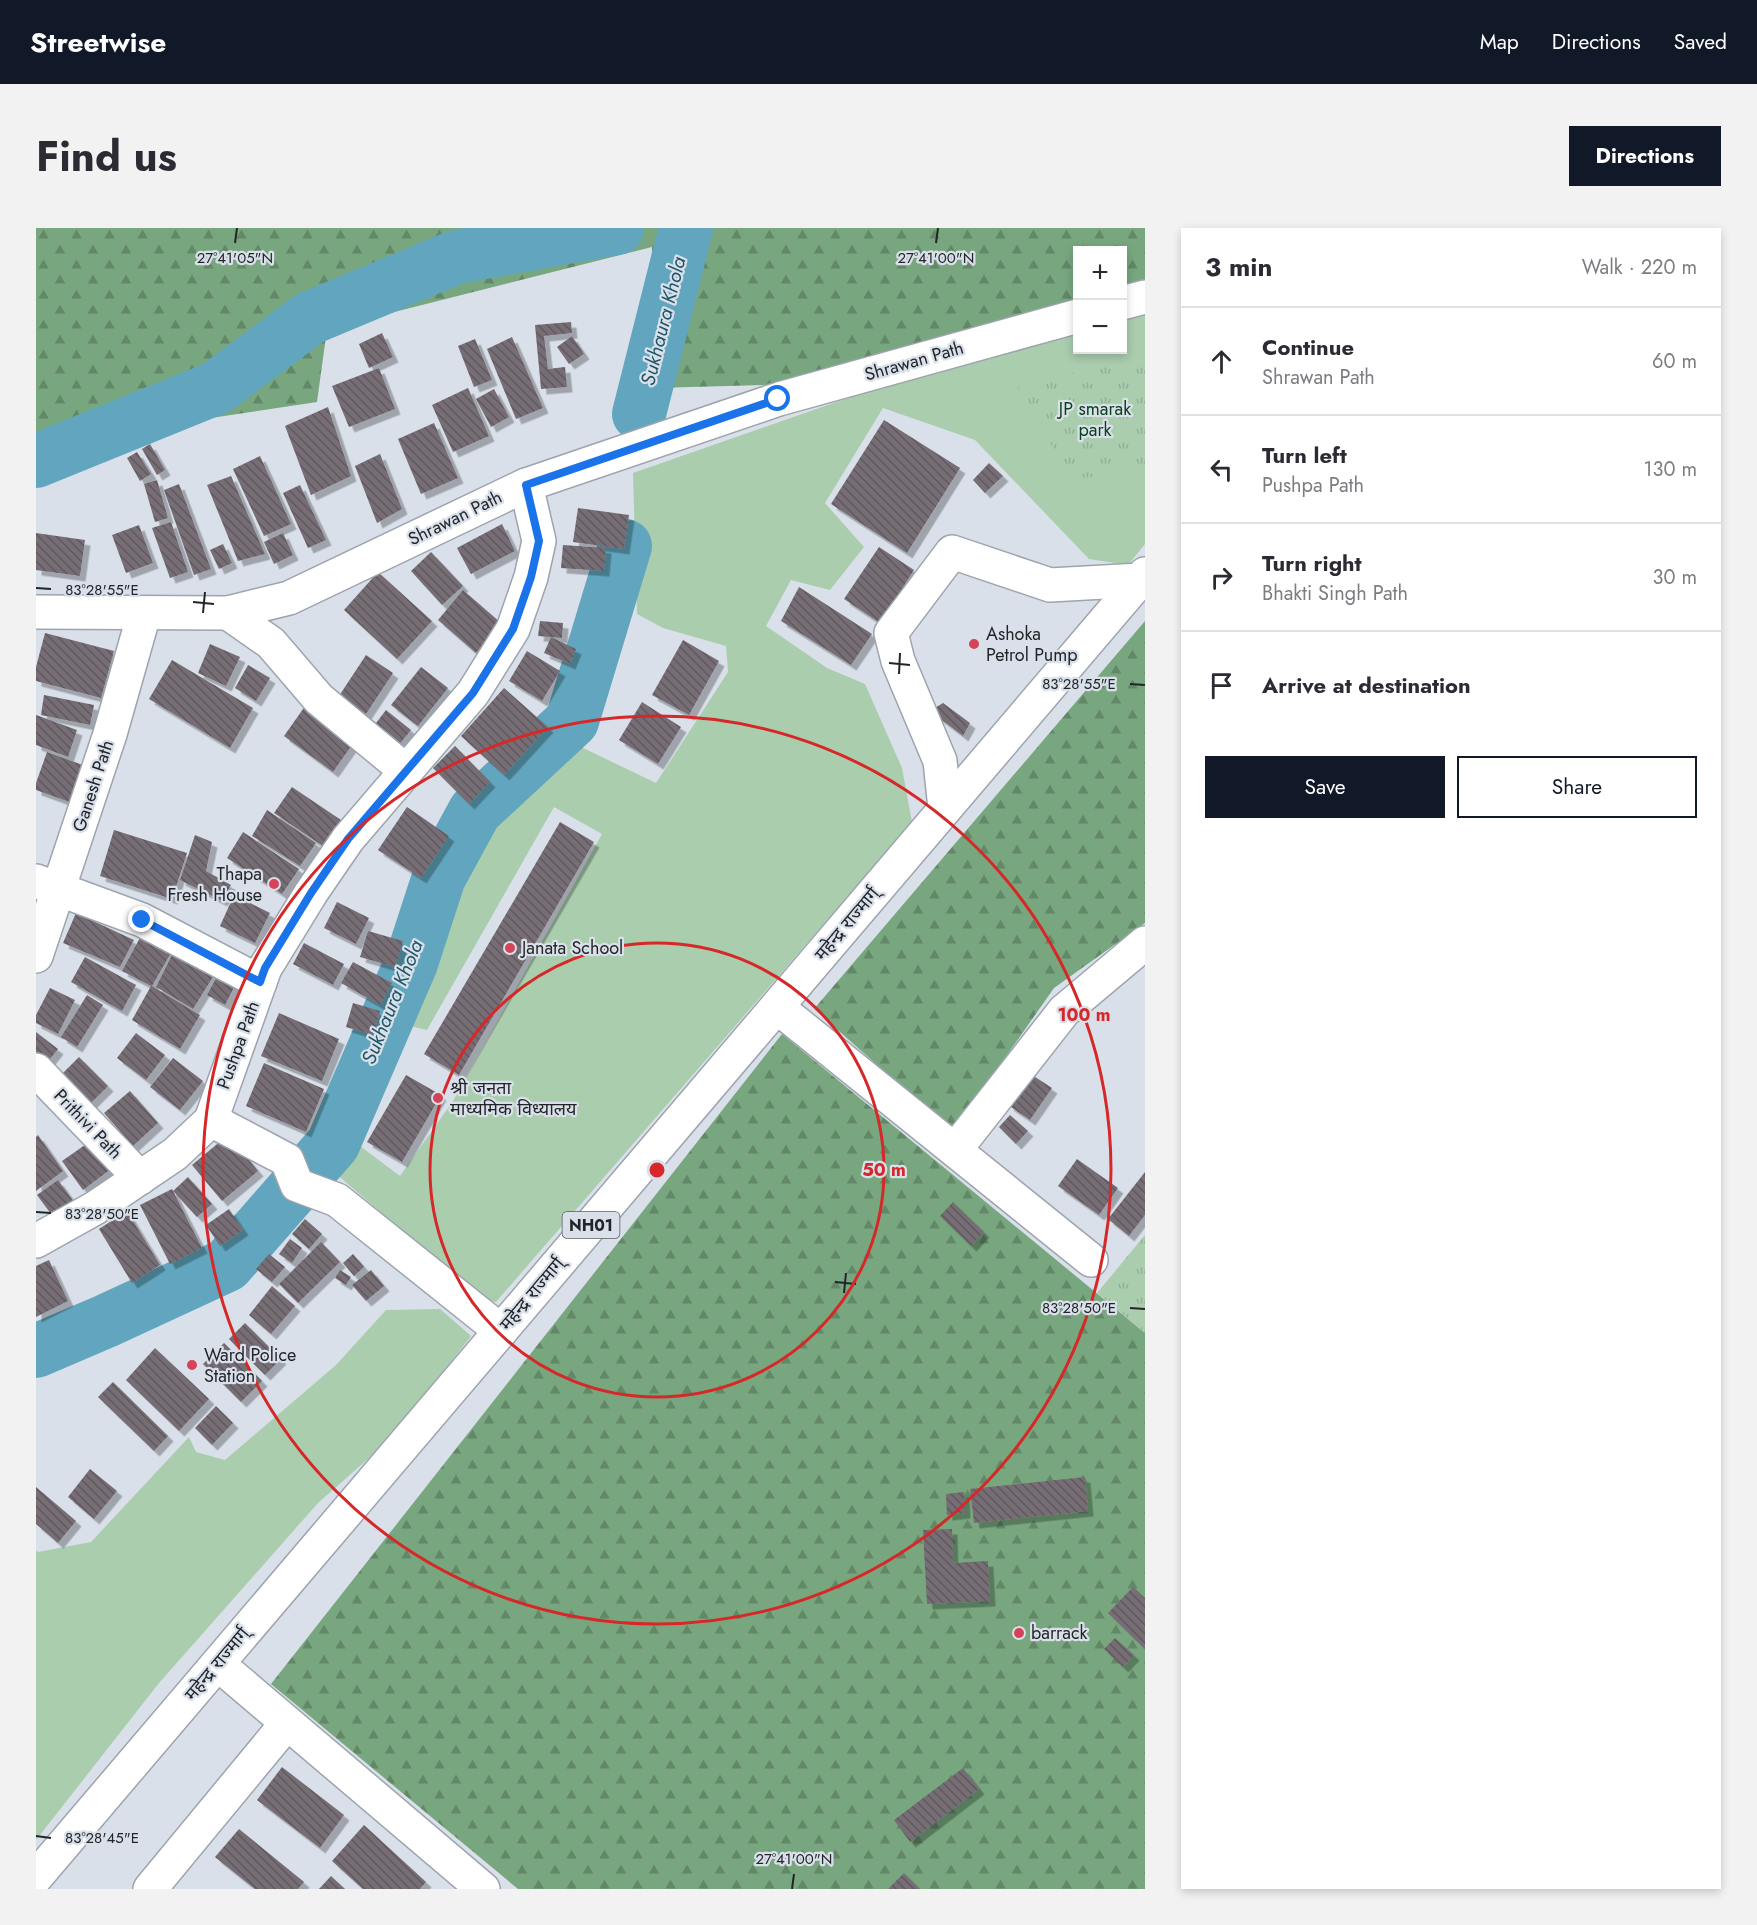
<!DOCTYPE html>
<meta charset="utf-8">
<style>
:root{--surface:#fff;--page:#f2f2f3;--text:#2b2b33;--muted:#7c7c81;--line:#e1e1e2;--accent:#111827}
body{margin:0;font-family:Jost,"Noto Sans Devanagari",sans-serif;background:var(--page);color:var(--text)}
.controls{position:absolute;right:18px;top:18px;display:grid;overflow:hidden;border-radius:0px;box-shadow:0 3px 9px #0003}
.controls button{width:54px;height:54px;display:grid;place-items:center;padding:0;border:0;border-bottom:2px solid var(--line);background:var(--surface);color:var(--text);font:30px sans-serif}
.stop{position:absolute;width:18px;height:18px;margin:-14px;border:4px solid #1a73e8;border-radius:50%;background:#fff}
.stop.end{background:#1a73e8;border-color:#fff;box-shadow:0 2px 6px #0008}
.list{margin:0;padding:0;list-style:none}
h2{display:flex;justify-content:space-between;align-items:center;height:78px;margin:0;padding:0 24px;font-size:26px}
h2 small{font-size:20px;font-weight:400;color:var(--muted)}
.list li{display:grid;grid-template-columns:39px 1fr auto;gap:18px;align-items:center;box-sizing:border-box;height:108px;padding:0 24px;border-top:2px solid var(--line)}
.list b{display:block;font-size:22px;white-space:nowrap}
.list p{margin:0;font-size:20px;white-space:nowrap;color:var(--muted)}
.list em{font-size:20px;font-style:normal;color:var(--muted)}
.actions{display:flex;gap:12px;padding:18px 24px}
.actions a{flex:1;padding:14px 0;border:2px solid var(--accent);border-radius:0px;text-align:center;font-size:21px;color:var(--accent)}
.actions .main{background:var(--accent);color:#fff}
.icon{flex:none;width:33px;height:33px;fill:none;stroke:currentColor;stroke-width:2;stroke-linecap:round;stroke-linejoin:round}
.map{position:relative;flex:none;width:1109px;height:1661px;overflow:hidden;border-radius:0px}
header{display:flex;align-items:center;gap:36px;box-sizing:border-box;height:84px;padding:0 30px;background:var(--accent);color:#fff}
header strong{font-size:28px}
nav{display:flex;gap:33px;margin-inline-start:auto;font-size:21px}
.intro{display:flex;align-items:center;justify-content:space-between;box-sizing:border-box;height:144px;padding:0 36px}
h1{margin:0;font-size:42px}
.button{padding:15px 27px;border-radius:0px;background:var(--accent);color:#fff;font-size:21px;font-weight:700}
main{display:flex;gap:36px;padding:0 36px}
aside{flex:1;background:var(--surface);border-radius:0px;box-shadow:0 3px 9px #0003}
.map>svg:first-child{display:block}
</style>
<header>
<strong>Streetwise</strong>
<nav><a>Map</a><a>Directions</a><a>Saved</a></nav>
</header>
<div class="intro"><h1>Find us</h1><a class="button">Directions</a></div>
<main>
<div class="map">
<svg width="1109" height="1661" viewBox="0 0 1109 1661">
<defs>
<pattern id="forest-firs" width="22" height="20" patternUnits="userSpaceOnUse" patternTransform="scale(1.5)"><rect width="22" height="20" fill="#78a77f"/><path d="M5 1l3.5 6h-7zM16 11l3.5 6h-7z" fill="#628868"/></pattern>
<pattern id="park-tufts" width="24" height="20" patternUnits="userSpaceOnUse" patternTransform="scale(1.5)"><rect width="24" height="20" fill="#aacdae"/><path d="M3 7l-1-3M5 7V3M7 7l1-3M15 17l-1-3M17 17v-4M19 17l1-3" fill="none" stroke="#92b096"/></pattern>
<pattern id="building-back-hatch" width="6" height="6" patternUnits="userSpaceOnUse" patternTransform="scale(1.5)"><rect width="6" height="6" fill="#766d74"/><path d="M-1 5l2 2M0 0l6 6M5-1l2 2" fill="none" stroke="#60595f"/></pattern>
<filter id="shadow"><feDropShadow dx="5.5" dy="5.5" stdDeviation="0" flood-color="#0004"/></filter>
</defs>
<rect width="100%" height="100%" fill="#d9e0ea"/>
<!-- grass -->
<g fill="#aacdae">
<path d="M1109,78V316L1092,337L1053,331L939,212L847,180L789,275L828,319L794,362L755,352L730,398L791,440L829,456L866,540L876,594L460,1074L445,1070L299,945L324,918L364,948L417,873L566,606L518,579L391,802L369,797L404,671L470,574L545,519L620,555L692,444L690,418L627,400L601,386L597,245L886,144L1041,98L1042,122H1086L1087,85Z"/>
<path d="M404,1081L435,1108L358,1208L282,1275L123,1455L0,1612V1322L2,1324L55,1314L153,1209L160,1224L189,1232L300,1137L350,1082Z"/>
</g>
<!-- forest -->
<g fill="url(#forest-firs)">
<path d="M0,0H1109V51L1087,58L1086,22H1042L1041,71L762,156L617,160L616,19L291,101L281,174L148,194L0,259Z"/>
<path d="M1109,393V695L1018,760L917,904L778,781Z"/>
<path d="M746,806L1109,1105V1661H482L235,1456Z"/>
</g>
<!-- park -->
<g fill="url(#park-tufts)">
<path d="M1109,125V242L1038,251L978,161Z"/>
<path d="M1109,1007V1105L1061,1065Z"/>
</g>
<g fill="none" stroke-linecap="round" stroke-linejoin="round">
<!-- river -->
<g stroke="#61a6be" stroke-width="54">
<path d="M603,186L650,0"/>
<path d="M0,233L180,160L274,90L420,29L581,0"/>
<path d="M0,1123L70,1093L191,1037L297,916L375,735L403,649L439,583L536,493L589,318"/>
</g>
</g>
<!-- building -->
<g fill="url(#building-back-hatch)" filter="url(#shadow)">
<path d="M535,94L536,105L508,108L512,141L529,139L531,159L505,161L499,97Z"/>
<path d="M346,105L357,129L333,140L323,116Z"/>
<path d="M536,108L548,126L533,136L521,119Z"/>
<path d="M476,109L507,180L480,191L451,121Z"/>
<path d="M439,111L456,152L438,159L422,118Z"/>
<path d="M343,140L359,181L313,199L296,158Z"/>
<path d="M432,160L453,208L417,224L396,177Z"/>
<path d="M458,161L473,189L455,199L440,171Z"/>
<path d="M292,179L315,248L275,267L249,198Z"/>
<path d="M848,192L924,240L871,325L795,276Z"/>
<path d="M398,195L422,250L385,266L362,211Z"/>
<path d="M114,216L129,242L121,247L106,221Z"/>
<path d="M101,224L115,246L104,253L91,230Z"/>
<path d="M344,226L366,281L341,295L319,238Z"/>
<path d="M224,228L255,296L228,308L197,241Z"/>
<path d="M953,235L967,248L949,265L937,252Z"/>
<path d="M195,248L229,326L202,333L171,257Z"/>
<path d="M121,252L132,290L119,294L108,256Z"/>
<path d="M143,256L175,341L158,347L128,262Z"/>
<path d="M264,257L290,312L272,320L247,265Z"/>
<path d="M542,280L593,287L588,321L537,314Z"/>
<path d="M135,294L152,344L134,350L116,300Z"/>
<path d="M466,296L479,323L435,346L421,320Z"/>
<path d="M103,297L117,335L90,345L76,307Z"/>
<path d="M0,305L49,312L44,348L0,342Z"/>
<path d="M247,305L257,327L238,336L228,314Z"/>
<path d="M187,316L196,335L183,341L174,322Z"/>
<path d="M527,317L570,320L568,343L525,340Z"/>
<path d="M843,319L878,342L844,395L808,371Z"/>
<path d="M395,324L427,358L406,377L375,343Z"/>
<path d="M342,344L396,393L361,431L308,382Z"/>
<path d="M763,359L836,406L815,437L745,393Z"/>
<path d="M427,362L465,395L440,425L402,392Z"/>
<path d="M504,393L527,395L526,410L502,408Z"/>
<path d="M9,405L78,423L65,470L0,453V439Z"/>
<path d="M515,409L540,421L534,436L508,425Z"/>
<path d="M647,412L683,433L653,487L616,467Z"/>
<path d="M174,416L204,429L190,458L162,445Z"/>
<path d="M491,423L524,443L506,473L473,453Z"/>
<path d="M330,427L357,445L330,486L303,468Z"/>
<path d="M136,432L217,480L194,520L113,471Z"/>
<path d="M212,437L234,450L220,473L199,460Z"/>
<path d="M385,439L412,460L382,498L355,477Z"/>
<path d="M468,460L512,499L468,547L425,508Z"/>
<path d="M8,467L58,477L54,497L5,487Z"/>
<path d="M272,474L321,510L297,544L248,508Z"/>
<path d="M606,474L645,499L622,536L583,512Z"/>
<path d="M907,475L934,495L927,508L894,483Z"/>
<path d="M350,482L375,502L362,518L337,499Z"/>
<path d="M0,487L41,502L32,529L0,517Z"/>
<path d="M419,518L454,554L433,576L397,540Z"/>
<path d="M11,524L55,540L42,577L0,562V555Z"/>
<path d="M256,559L305,592L287,618L238,585Z"/>
<path d="M371,579L413,608L385,650L342,622Z"/>
<path d="M231,582L280,615L264,638L216,608Z"/>
<path d="M524,594L558,614L423,847L388,826Z"/>
<path d="M78,602L151,625L136,671L64,648Z"/>
<path d="M207,604L263,641L246,666L191,630Z"/>
<path d="M159,607L176,614L170,643L195,657L186,673L144,652Z"/>
<path d="M198,667L234,685L219,715L184,698Z"/>
<path d="M301,674L333,690L320,716L288,700Z"/>
<path d="M40,685L98,712L84,739L27,715Z"/>
<path d="M332,703L367,713L359,739L324,729Z"/>
<path d="M106,706L136,723L116,758L164,787L144,821L96,792L115,758L86,743Z"/>
<path d="M268,715L308,736L297,757L257,736Z"/>
<path d="M137,725L180,744L157,781L120,759Z"/>
<path d="M49,729L100,757L86,783L35,754Z"/>
<path d="M317,734L356,755L344,777L305,755Z"/>
<path d="M186,739L204,748L189,777L171,767Z"/>
<path d="M14,760L39,772L22,806L0,795V787Z"/>
<path d="M51,767L67,777L41,819L25,809Z"/>
<path d="M317,775L344,783L337,807L310,799Z"/>
<path d="M243,785L303,811L286,853L225,828Z"/>
<path d="M0,804L22,821L7,840L0,834Z"/>
<path d="M100,805L129,827L110,852L81,830Z"/>
<path d="M43,829L72,858L52,878L23,849Z"/>
<path d="M137,830L167,853L144,882L114,859Z"/>
<path d="M228,835L288,861L270,904L210,878Z"/>
<path d="M993,845L1016,860L994,892L972,877Z"/>
<path d="M370,847L405,867L366,934L331,914Z"/>
<path d="M94,863L122,895L97,918L68,885Z"/>
<path d="M974,887L992,903L980,916L963,899Z"/>
<path d="M2,907L27,943L0,963V909Z"/>
<path d="M192,907L222,943L186,973L156,937Z"/>
<path d="M59,910L79,938L47,962L26,933Z"/>
<path d="M1041,931L1082,960L1063,987L1022,958Z"/>
<path d="M1109,944V987L1093,1008L1072,991Z"/>
<path d="M152,949L176,976L161,989L137,963L166,1020L134,1036L104,977L136,961L137,963Z"/>
<path d="M22,952L38,974L18,990L1,967Z"/>
<path d="M917,974L948,1004L935,1018L904,988Z"/>
<path d="M193,981L207,1002L184,1018L170,997Z"/>
<path d="M91,983L124,1037L96,1055L63,1001Z"/>
<path d="M269,991L286,1006L273,1021L256,1006Z"/>
<path d="M254,1011L266,1020L256,1035L243,1026Z"/>
<path d="M285,1014L304,1034L262,1075L243,1056Z"/>
<path d="M233,1026L249,1039L236,1054L220,1041Z"/>
<path d="M317,1026L328,1039L318,1048L307,1035Z"/>
<path d="M13,1032L32,1073L0,1089V1038Z"/>
<path d="M304,1042L315,1049L310,1057L299,1050Z"/>
<path d="M335,1042L348,1058L330,1073L316,1057Z"/>
<path d="M236,1058L259,1078L235,1106L213,1087Z"/>
<path d="M209,1095L245,1131L229,1147L193,1111Z"/>
<path d="M188,1115L226,1153L205,1174L167,1136Z"/>
<path d="M119,1120L173,1171L143,1203L90,1152Z"/>
<path d="M77,1154L132,1208L118,1223L62,1169Z"/>
<path d="M180,1178L197,1195L176,1217L159,1200Z"/>
<path d="M54,1241L81,1263L58,1291L32,1269Z"/>
<path d="M1049,1249L1052,1283L938,1295L934,1261Z"/>
<path d="M0,1259L40,1293L22,1315L0,1296Z"/>
<path d="M928,1264L929,1285L911,1287L910,1266Z"/>
<path d="M916,1301L917,1335L952,1333L954,1373L891,1376L887,1302Z"/>
<path d="M1097,1359L1109,1370V1421L1072,1385Z"/>
<path d="M1079,1410L1098,1427L1087,1439L1068,1421Z"/>
<path d="M246,1539L308,1587L284,1620L221,1572Z"/>
<path d="M927,1540L943,1561L874,1614L858,1592Z"/>
<path d="M328,1597L390,1654L384,1661H327L296,1633Z"/>
<path d="M203,1601L268,1654L262,1661H219L179,1629Z"/>
<path d="M868,1645L884,1661H852Z"/>
<path d="M295,1648L309,1661H283Z"/>
</g>
<g fill="none" stroke-linecap="round" stroke-linejoin="round">
<!-- minor casing -->
<g stroke="#9da4ae" stroke-width="36">
<g id="minor">
<path d="M1086,75L1109,69"/>
<path d="M0,384L192,385L253,370L490,257L743,171L1042,88"/>
<path d="M192,385L235,415L283,471L369,542"/>
<path d="M909,580L904,533L862,433L855,405L916,324L1014,357L1104,352"/>
<path d="M0,653L106,692L224,754"/>
<path d="M0,728L74,506L108,386"/>
<path d="M741,779L1055,1032"/>
<path d="M0,842L104,950"/>
<path d="M175,892L251,932L261,957L301,972L465,1103"/>
<path d="M919,922L1028,783L1109,715"/>
<path d="M0,1013L59,980L139,926L175,892L229,740L275,665L312,611L437,465L477,401L495,349L503,313L490,257"/>
<path d="M182,1436L447,1661"/>
<path d="M114,1661L251,1495"/>
</g>
</g>
<!-- highway casing -->
<g stroke="#9da4ae" stroke-width="36">
<path id="highway" d="M0,1649L1109,346"/>
</g>
<!-- minor -->
<use href="#minor" stroke="#fff" stroke-width="33"/>
<!-- highway -->
<use href="#highway" stroke="#fff" stroke-width="33"/>
</g>
<g fill="none" stroke-linecap="round" stroke-linejoin="round">
<!-- route -->
<path stroke="#1a73e8" stroke-width="8" d="M106,692L224,754L229,740L275,665L312,611L437,465L477,401L495,349L503,313L490,257L742,171"/>
</g>
<!-- ticks -->
<path fill="none" stroke="#222528" stroke-width="2" d="M199,15L201,0M900,15L902,0M0,360L15,361M157,374L178,376M167,385L169,364M853,435L874,437M863,446L864,425M1094,456L1109,457M0,984L15,985M799,1054L820,1056M808,1065L810,1045M1094,1080L1109,1081M0,1608L15,1610M756,1661L758,1646"/>
<!-- distance rings -->
<g fill="none" stroke="#d62828" stroke-width="3">
<circle cx="621" cy="942" r="227"/>
<circle cx="621" cy="942" r="454"/>
</g>
<!-- markers -->
<g fill="#d44357" stroke="#d9e0ea" stroke-width="2">
<circle cx="938" cy="416" r="6"/>
<circle cx="238" cy="656" r="6"/>
<circle cx="474" cy="720" r="6"/>
<circle cx="402" cy="870" r="6"/>
<circle cx="156" cy="1137" r="6"/>
<circle cx="983" cy="1405" r="6"/>
</g>
<g text-anchor="middle" stroke-width="4.5" stroke-linejoin="round" paint-order="stroke">
<!-- shield labels -->
<rect fill="#d9e0ea" stroke="#595d62" stroke-width="1.5" x="526.5" y="984" width="57" height="26" rx="4.5"/>
<g font-size="16" font-weight="bold" fill="#222528">
<text x="555" y="1003">NH01</text>
</g>
<!-- street labels -->
<g font-size="18" fill="#222528" stroke="#d9e0ea">
<text transform="translate(878 133) rotate(-16)" y="6">Shrawan Path</text>
<text transform="translate(419 290) rotate(-26)" y="6">Shrawan Path</text>
<text transform="translate(57 558) rotate(-72)" y="6">Ganesh Path</text>
<text transform="translate(811 696) rotate(-50)" y="6">महेन्द्र राज्मार्ग्</text>
<text transform="translate(202 817) rotate(-70)" y="6">Pushpa Path</text>
<text transform="translate(52 896) rotate(46)" y="6">Prithivi Path</text>
<text transform="translate(496 1066) rotate(-50)" y="6">महेन्द्र राज्मार्ग्</text>
<text transform="translate(181 1436) rotate(-50)" y="6">महेन्द्र राज्मार्ग्</text>
</g>
<!-- park labels -->
<g font-size="18" fill="#09411a" stroke="#d9e0ea">
<text x="1059" y="187">JP smarak<tspan x="1059" dy="21">park</tspan></text>
</g>
<!-- poi labels -->
<g font-size="18" fill="#222528" stroke="#d9e0ea" text-anchor="start">
<text x="950" y="412">Ashoka<tspan x="950" dy="21">Petrol Pump</tspan></text>
<text x="226" y="652" text-anchor="end">Thapa<tspan x="226" dy="21">Fresh House</tspan></text>
<text x="486" y="726">Janata School</text>
<text x="414" y="866">श्री जनता<tspan x="414" dy="21">माध्यमिक विध्यालय</tspan></text>
<text x="168" y="1133">Ward Police<tspan x="168" dy="21">Station</tspan></text>
<text x="995" y="1411">barrack</text>
</g>
<!-- water labels -->
<g font-size="20" font-style="italic" fill="#1d5567" stroke="#d9e0ea">
<text transform="translate(627 93) rotate(-76)" y="7">Sukhaura Khola</text>
<text transform="translate(356 774) rotate(-68)" y="7">Sukhaura Khola</text>
</g>
</g>
<g font-size="15" text-anchor="middle" fill="#222528" stroke="#d9e0ea" stroke-width="4.5" stroke-linejoin="round" paint-order="stroke">
<text x="199" y="35">27°41'05"N</text>
<text x="900" y="35">27°41'00"N</text>
<text x="66" y="367">83°28'55"E</text>
<text x="1043" y="461">83°28'55"E</text>
<text x="66" y="991">83°28'50"E</text>
<text x="1043" y="1085">83°28'50"E</text>
<text x="66" y="1615">83°28'45"E</text>
<text x="758" y="1636">27°41'00"N</text>
</g>
<circle cx="621" cy="942" r="9" fill="#d62828" stroke="#d9e0ea" stroke-width="3"/>
<g font-size="18" text-anchor="middle" font-weight="bold" fill="#d62828" stroke="#d9e0ea" stroke-width="4.5" stroke-linejoin="round" paint-order="stroke">
<text x="1048" y="793">100 m</text>
<text x="848" y="948">50 m</text>
</g>
</svg>
<div class="controls">
<button>+</button>
<button>−</button>
</div>
<div class="stop" style="left:742px;top:171px"></div>
<div class="stop end" style="left:106px;top:692px"></div>
</div>
<aside>
<h2>3 min<small>Walk · 220 m</small></h2>
<ul class="list">
<li><svg class="icon" aria-label="ahead" viewBox="0 0 24 24"><path d="M12 20V5M6 11l6-6 6 6"/></svg><div><b>Continue</b><p>Shrawan Path</p></div><em>60 m</em></li>
<li><svg class="icon" aria-label="left" viewBox="0 0 24 24"><path d="M17 20v-9H6M10 6l-5 5 5 5"/></svg><div><b>Turn left</b><p>Pushpa Path</p></div><em>130 m</em></li>
<li><svg class="icon" aria-label="right" viewBox="0 0 24 24"><path d="M7 20v-9h11M14 6l5 5-5 5"/></svg><div><b>Turn right</b><p>Bhakti Singh Path</p></div><em>30 m</em></li>
<li><svg class="icon" aria-label="arrive" viewBox="0 0 24 24"><path d="M6 21V4h12l-3 4 3 4H6"/></svg><div><b>Arrive at destination</b></div></li>
</ul>
<div class="actions"><a class="main">Save</a><a>Share</a></div>
</aside>
</main>
